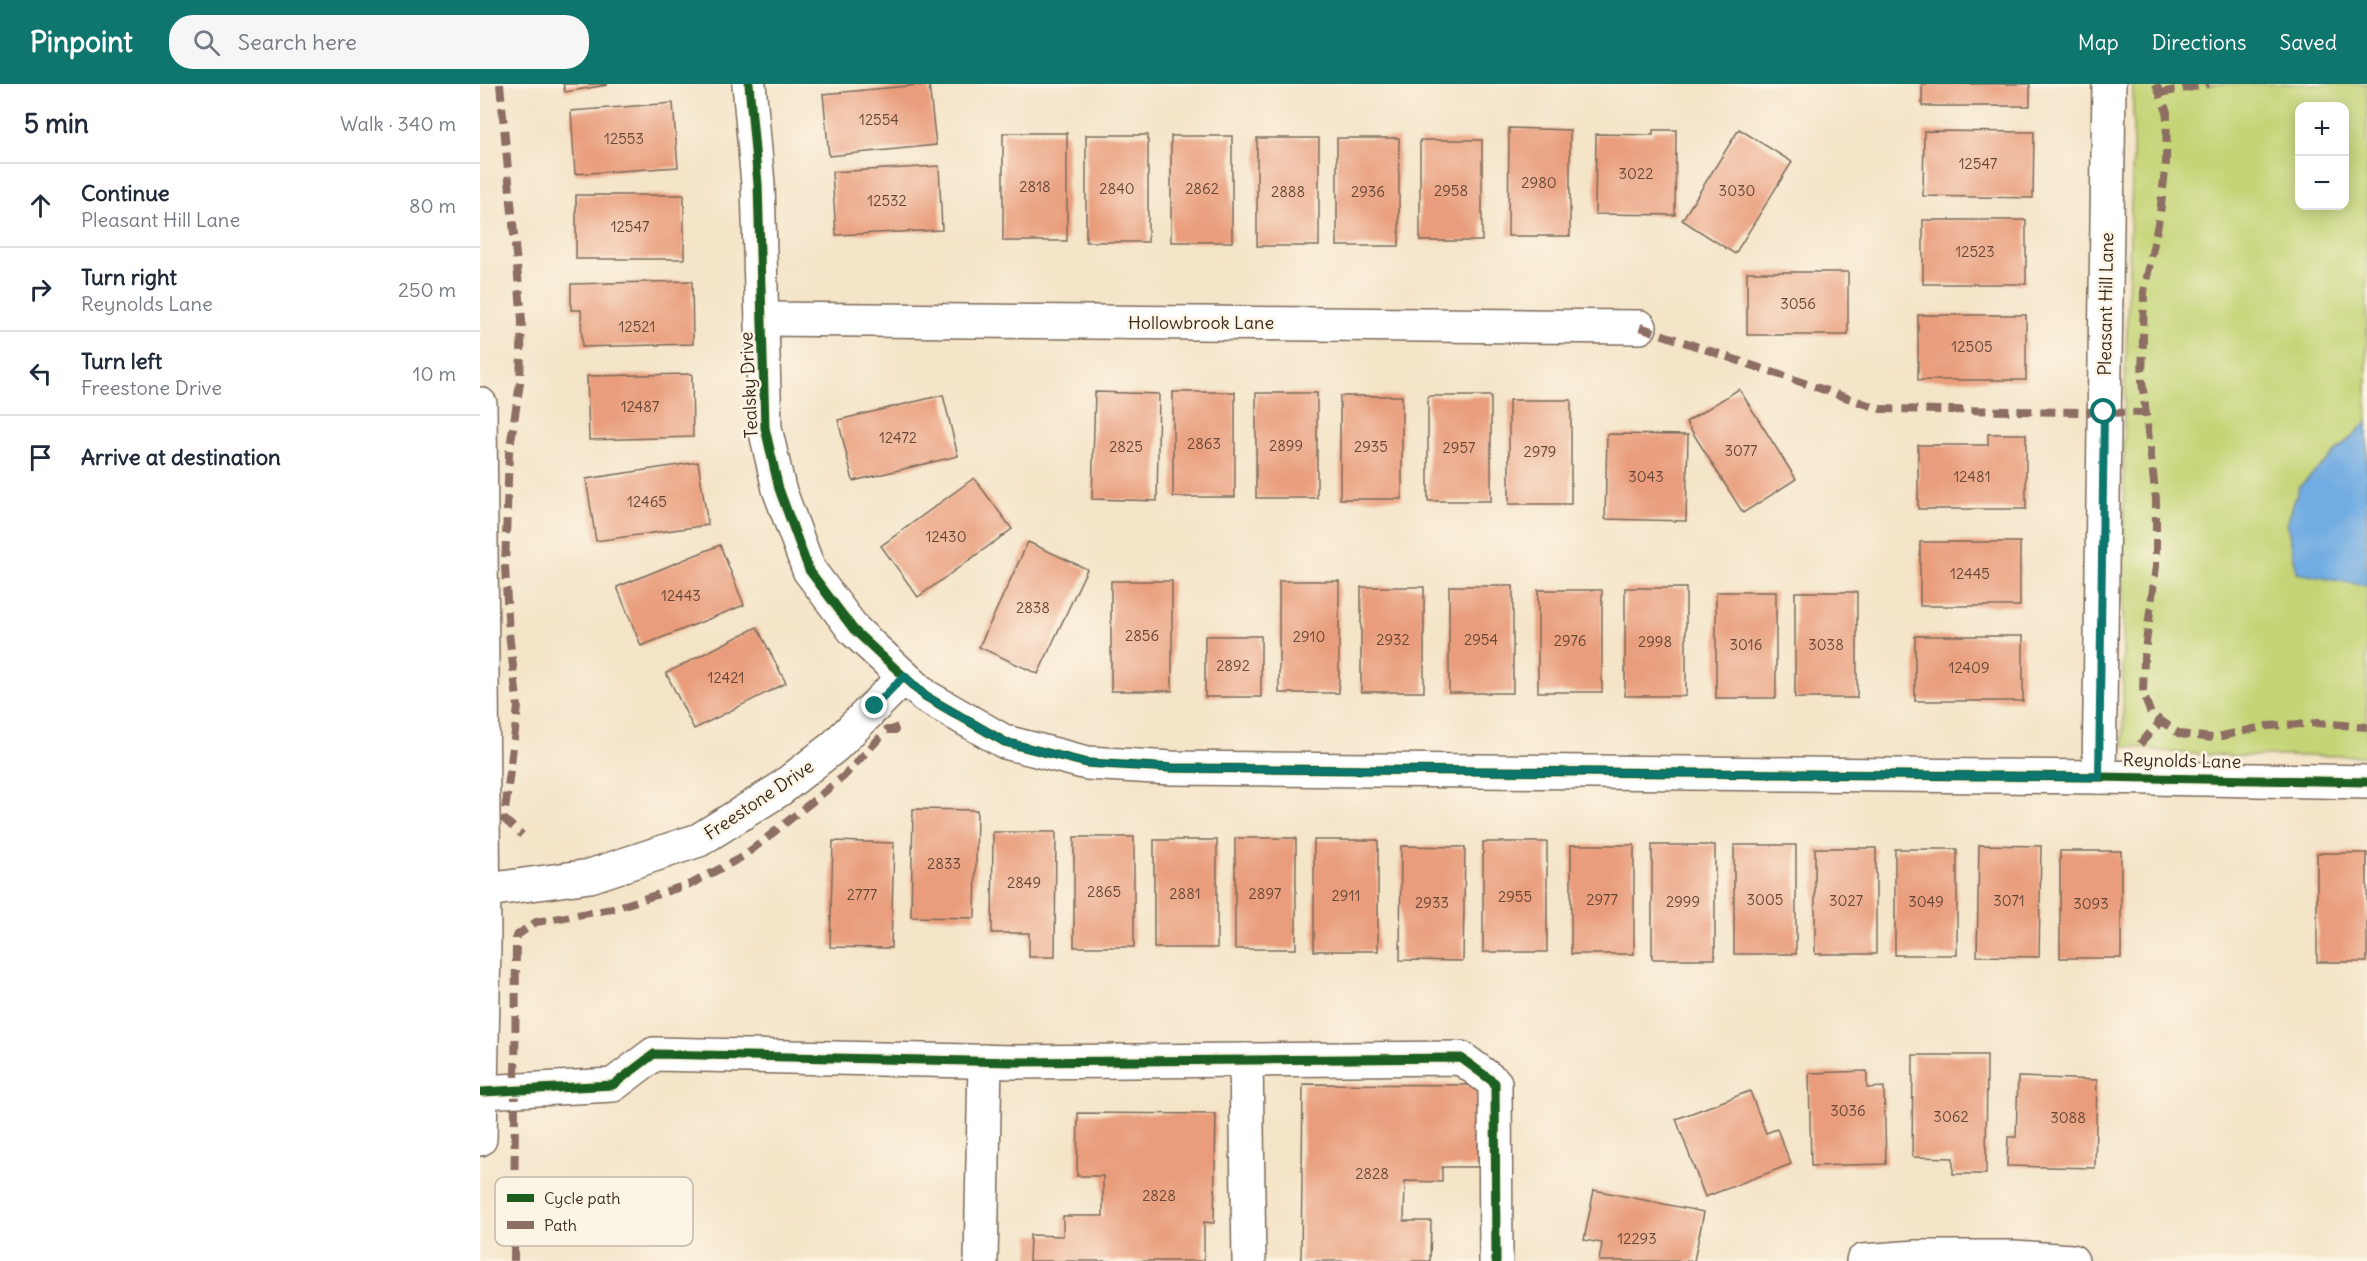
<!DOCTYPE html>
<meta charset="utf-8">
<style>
:root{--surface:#fff;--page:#f6f6f7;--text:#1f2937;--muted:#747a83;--line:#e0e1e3;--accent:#0f766e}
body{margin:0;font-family:Delius,sans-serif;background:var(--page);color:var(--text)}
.controls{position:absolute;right:18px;top:18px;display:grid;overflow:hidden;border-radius:12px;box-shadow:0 3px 15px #0003}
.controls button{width:54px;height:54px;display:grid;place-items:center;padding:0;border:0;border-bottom:2px solid var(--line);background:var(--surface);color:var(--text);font:30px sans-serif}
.stop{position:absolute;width:18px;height:18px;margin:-14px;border:4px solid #0f766e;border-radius:50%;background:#fff}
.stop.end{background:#0f766e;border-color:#fff;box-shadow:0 2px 6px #0008}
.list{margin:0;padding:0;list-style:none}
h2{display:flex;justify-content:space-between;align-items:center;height:78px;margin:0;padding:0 24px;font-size:26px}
h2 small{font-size:20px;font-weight:400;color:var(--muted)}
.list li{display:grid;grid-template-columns:39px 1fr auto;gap:18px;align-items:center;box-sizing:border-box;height:84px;padding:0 24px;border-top:2px solid var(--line)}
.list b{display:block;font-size:22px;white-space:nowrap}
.list p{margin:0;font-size:20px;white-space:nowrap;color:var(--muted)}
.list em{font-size:20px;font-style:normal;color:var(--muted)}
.icon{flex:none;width:33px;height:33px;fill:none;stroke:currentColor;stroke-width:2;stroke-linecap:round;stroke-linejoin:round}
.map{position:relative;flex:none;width:1887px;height:1177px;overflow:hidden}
header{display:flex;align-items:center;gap:36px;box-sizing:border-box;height:84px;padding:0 30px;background:var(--accent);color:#fff}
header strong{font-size:28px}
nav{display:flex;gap:33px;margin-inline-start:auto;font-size:21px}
.search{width:420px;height:54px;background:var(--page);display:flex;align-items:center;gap:15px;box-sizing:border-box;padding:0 21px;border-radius:24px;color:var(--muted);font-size:22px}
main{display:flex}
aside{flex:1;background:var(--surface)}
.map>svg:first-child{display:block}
</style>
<header>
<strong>Pinpoint</strong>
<div class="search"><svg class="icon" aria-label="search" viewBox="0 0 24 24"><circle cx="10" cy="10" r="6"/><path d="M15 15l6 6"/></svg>Search here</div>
<nav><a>Map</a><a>Directions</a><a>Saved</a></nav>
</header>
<main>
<aside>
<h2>5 min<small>Walk · 340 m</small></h2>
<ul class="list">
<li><svg class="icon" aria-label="ahead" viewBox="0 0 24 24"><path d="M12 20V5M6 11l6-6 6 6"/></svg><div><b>Continue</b><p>Pleasant Hill Lane</p></div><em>80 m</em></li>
<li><svg class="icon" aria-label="right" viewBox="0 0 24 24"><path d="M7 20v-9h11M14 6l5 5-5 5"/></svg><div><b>Turn right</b><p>Reynolds Lane</p></div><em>250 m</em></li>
<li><svg class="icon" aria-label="left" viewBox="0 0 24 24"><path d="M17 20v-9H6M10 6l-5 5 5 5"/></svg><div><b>Turn left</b><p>Freestone Drive</p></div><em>10 m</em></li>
<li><svg class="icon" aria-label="arrive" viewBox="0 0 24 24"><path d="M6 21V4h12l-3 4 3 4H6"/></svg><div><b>Arrive at destination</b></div></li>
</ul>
</aside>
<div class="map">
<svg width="1887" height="1177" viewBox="0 0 1887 1177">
<rect width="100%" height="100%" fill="#fcf5e5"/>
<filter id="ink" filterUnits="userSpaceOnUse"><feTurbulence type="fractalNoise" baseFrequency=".0167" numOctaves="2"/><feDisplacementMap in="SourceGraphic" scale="12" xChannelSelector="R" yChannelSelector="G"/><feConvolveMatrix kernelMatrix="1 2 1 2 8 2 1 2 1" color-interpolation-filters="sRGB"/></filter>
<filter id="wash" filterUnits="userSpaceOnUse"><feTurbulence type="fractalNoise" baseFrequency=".008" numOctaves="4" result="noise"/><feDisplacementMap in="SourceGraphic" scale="24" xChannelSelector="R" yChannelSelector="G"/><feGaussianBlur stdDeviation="1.35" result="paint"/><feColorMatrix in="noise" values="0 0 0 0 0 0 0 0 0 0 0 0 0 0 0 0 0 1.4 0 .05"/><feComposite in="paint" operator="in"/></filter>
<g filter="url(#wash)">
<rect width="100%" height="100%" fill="#f4e4c8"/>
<!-- green -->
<path fill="#c4d476" stroke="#807f4a" stroke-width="1.5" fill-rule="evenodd" d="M1653,0H1887V672C1809,671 1718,676 1643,661L1644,331L1653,66ZM1820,22H1864V122H1820Z"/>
<!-- water -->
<path fill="#71ace2" stroke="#566b80" stroke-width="1.5" d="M1887,338V502L1817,489L1807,439L1819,403Z"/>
<g id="blocks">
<!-- building -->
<g fill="#e99d7c">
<path d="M83,0H127V1L85,8Z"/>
<path d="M449,0L456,61L349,72L343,10Z"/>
<rect x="1442" y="0" width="108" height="22"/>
<path d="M193,19L198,83L95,90L91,27Z"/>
<path d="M1029,44L1090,46V152H1028Z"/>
<path d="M1259,45L1312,78L1255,170L1202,136Z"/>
<path d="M1173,46H1196L1195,131L1115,130L1116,50L1173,51Z"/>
<path d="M1444,47L1554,48L1553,114L1443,112Z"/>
<rect x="523" y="49" width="64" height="108"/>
<rect x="606" y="51" width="62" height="107"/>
<rect x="691" y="52" width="61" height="106"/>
<rect x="777" y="54" width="62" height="108"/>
<rect x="857" y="54" width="62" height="108"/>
<rect x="940" y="56" width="62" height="101"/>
<path d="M459,82L462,146L356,151L352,88Z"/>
<rect x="96" y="111" width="108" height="64"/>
<rect x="1443" y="136" width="103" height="64"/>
<rect x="1267" y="188" width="101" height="63"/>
<path d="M212,197L213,260L102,263L101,226H91V200Z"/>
<rect x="1438" y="231" width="108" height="65"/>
<path d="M212,290L213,353L109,356L107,292Z"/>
<path d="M1259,305L1316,395L1263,429L1206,338Z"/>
<path d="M615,308L679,310L677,417L612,415Z"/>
<rect x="693" y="308" width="62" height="105"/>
<rect x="776" y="309" width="61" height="105"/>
<path d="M463,311L478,372L373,397L358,336Z"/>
<rect x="860" y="312" width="62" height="103"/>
<rect x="948" y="312" width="63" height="105"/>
<rect x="1029" y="316" width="62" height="104"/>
<path d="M1127,350L1208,351L1206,437L1125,435Z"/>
<path d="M1508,350H1546V425H1438V361H1508Z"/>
<path d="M218,378L228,441L116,457L106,395Z"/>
<path d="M494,394L532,445L438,513L401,462Z"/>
<path d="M548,458L607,485L558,590L499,563Z"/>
<rect x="1440" y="458" width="100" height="64"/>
<path d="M240,461L264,521L161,562L137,503Z"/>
<rect x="631" y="497" width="61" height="110"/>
<rect x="799" y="497" width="60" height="112"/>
<rect x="969" y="502" width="64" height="107"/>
<rect x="881" y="503" width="63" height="105"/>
<rect x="1145" y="504" width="61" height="108"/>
<rect x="1058" y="506" width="64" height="102"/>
<rect x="1236" y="508" width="60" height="106"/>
<rect x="1315" y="508" width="62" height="106"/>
<path d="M277,543L306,599L214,645L186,589Z"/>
<rect x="725" y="552" width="56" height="61"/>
<rect x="1435" y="552" width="108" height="65"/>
<path d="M433,725L497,726L495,834L431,833Z"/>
<path d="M513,748H576L575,873H549V849H512Z"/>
<rect x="594" y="753" width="60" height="110"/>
<rect x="755" y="754" width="61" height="111"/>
<rect x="674" y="756" width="63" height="108"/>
<rect x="834" y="756" width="64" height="111"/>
<path d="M353,757L414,759L411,864L350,863Z"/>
<rect x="1003" y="758" width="64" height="110"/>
<rect x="1091" y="761" width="63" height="109"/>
<rect x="1172" y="761" width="63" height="114"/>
<rect x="1254" y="761" width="62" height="109"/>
<path d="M1499,761L1561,762L1559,873L1497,872Z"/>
<path d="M921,762L985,763L983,877L920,876Z"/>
<rect x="1335" y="764" width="61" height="106"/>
<rect x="1415" y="765" width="62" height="106"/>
<rect x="1580" y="767" width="61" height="107"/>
<rect x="1837" y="769" width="50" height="109"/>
<path d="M1433,971H1507L1506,1090H1473V1074L1432,1073Z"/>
<path d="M1387,987V1004L1404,1003L1406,1080L1331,1082L1329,989Z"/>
<path d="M1538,993L1617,996L1615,1084L1527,1082L1528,1053H1536Z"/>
<path d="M823,1000L999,1001L998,1083H962V1098L925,1097L924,1137H951L950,1177H821Z"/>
<path d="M1270,1007L1286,1049L1297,1045L1311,1080L1225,1113L1196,1035Z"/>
<path d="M598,1029L736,1030L734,1139L724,1138V1177H549L550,1151L583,1152V1132H623V1092H597Z"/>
<path d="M1114,1106L1224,1128L1214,1177H1119L1122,1159L1104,1156Z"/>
</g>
</g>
</g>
<g filter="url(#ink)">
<use href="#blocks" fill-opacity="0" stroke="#7c6b5a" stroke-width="1.5"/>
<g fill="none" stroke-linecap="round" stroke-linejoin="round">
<!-- minor casing -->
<g stroke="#7c6b5a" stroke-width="36">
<g id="minor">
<path d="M269,0L278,100L285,344L299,405L329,486L374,546L445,612L525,658L607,679L692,684L1619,693L1887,698"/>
<path d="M282,235L1160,243"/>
<path d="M1619,693L1629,0"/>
<path d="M0,807L110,792L219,756L299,706L355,662L424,593"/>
<path d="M766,976L769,1177"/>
<path d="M2,1008L133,1001L174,970L535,978L981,974L1015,999L1016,1177"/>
<path d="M501,1177L505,977"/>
<path d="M1383,1177L1437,1173H1534L1592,1177"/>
</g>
</g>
<!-- secondary casing -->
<g stroke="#7c6b5a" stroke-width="36">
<path id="secondary" d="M0,320L4,860L0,1055"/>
</g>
<!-- minor -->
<use href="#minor" stroke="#fff" stroke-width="33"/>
<!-- secondary -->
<use href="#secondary" stroke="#fff" stroke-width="33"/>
<!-- quiet -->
<g stroke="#8d6e63" stroke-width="8" stroke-dasharray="15 8" stroke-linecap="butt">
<path d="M20,0L42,236L40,299L29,369L25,483L29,549L38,623L24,735L42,751"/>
<path d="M1676,0L1687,28L1686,78L1680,130L1664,208L1662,297L1676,415V482L1664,574L1663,609L1671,630L1700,650L1733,654L1787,642L1838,639L1887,643"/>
<path d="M1680,9L1729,0"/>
<path d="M1160,243L1400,325L1667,329"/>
<path d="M1660,660L1681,637"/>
<path d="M34,1177L36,852L56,838L132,825L213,799L264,772L363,693L407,646H415L411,637"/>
</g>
<!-- cycleway casing -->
<g stroke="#fcf5e5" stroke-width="13">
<g id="cycleway">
<path d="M269,0L278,100L285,344L299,405L329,486L374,546L445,612L525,658L607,679L692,684L1619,693L1887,698"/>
<path d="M2,1008L133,1001L174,970L535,978L981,974L1015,999L1016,1177"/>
</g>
</g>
<!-- cycleway -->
<use href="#cycleway" stroke="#1b5e20" stroke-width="9"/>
</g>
</g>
<g fill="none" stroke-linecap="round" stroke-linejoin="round" filter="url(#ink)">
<!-- route -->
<path stroke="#0f766e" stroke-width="8" d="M395,622L424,592L445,612L525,658L607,679L692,684L1619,693L1624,328"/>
</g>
<g text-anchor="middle" stroke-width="5" stroke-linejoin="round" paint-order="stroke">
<!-- number labels -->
<g font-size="15" fill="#664736">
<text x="399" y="41">12554</text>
<text x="144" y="60">12553</text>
<text x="1498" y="85">12547</text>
<text x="1156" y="95">3022</text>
<text x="1059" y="104">2980</text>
<text x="555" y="108">2818</text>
<text x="637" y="110">2840</text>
<text x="722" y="110">2862</text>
<text x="971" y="112">2958</text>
<text x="1257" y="112">3030</text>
<text x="808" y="113">2888</text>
<text x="888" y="113">2936</text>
<text x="407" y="122">12532</text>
<text x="150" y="148">12547</text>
<text x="1495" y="173">12523</text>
<text x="1318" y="225">3056</text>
<text x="157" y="248">12521</text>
<text x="1492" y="268">12505</text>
<text x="160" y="328">12487</text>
<text x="418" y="359">12472</text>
<text x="724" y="365">2863</text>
<text x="806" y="367">2899</text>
<text x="646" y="368">2825</text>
<text x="891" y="368">2935</text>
<text x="979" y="369">2957</text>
<text x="1261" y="372">3077</text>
<text x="1060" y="373">2979</text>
<text x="1166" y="398">3043</text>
<text x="1492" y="398">12481</text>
<text x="167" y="423">12465</text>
<text x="466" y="458">12430</text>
<text x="1490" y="495">12445</text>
<text x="201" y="517">12443</text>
<text x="553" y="529">2838</text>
<text x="662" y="557">2856</text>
<text x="829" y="558">2910</text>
<text x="913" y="561">2932</text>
<text x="1001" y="561">2954</text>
<text x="1090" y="562">2976</text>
<text x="1175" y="563">2998</text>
<text x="1266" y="566">3016</text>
<text x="1346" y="566">3038</text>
<text x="753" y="587">2892</text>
<text x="1489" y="589">12409</text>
<text x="246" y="599">12421</text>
<text x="464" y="785">2833</text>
<text x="544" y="804">2849</text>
<text x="624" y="813">2865</text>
<text x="705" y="815">2881</text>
<text x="785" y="815">2897</text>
<text x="382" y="816">2777</text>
<text x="866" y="817">2911</text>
<text x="1035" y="818">2955</text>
<text x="1122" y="821">2977</text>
<text x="1285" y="821">3005</text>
<text x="1366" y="822">3027</text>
<text x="1529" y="822">3071</text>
<text x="1203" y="823">2999</text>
<text x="1446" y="823">3049</text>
<text x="952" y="824">2933</text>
<text x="1611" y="825">3093</text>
<text x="1368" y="1032">3036</text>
<text x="1471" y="1038">3062</text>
<text x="1588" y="1039">3088</text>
<text x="892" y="1095">2828</text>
<text x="679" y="1117">2828</text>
<text x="1157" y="1160">12293</text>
</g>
<!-- street labels -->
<g font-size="18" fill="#3b2a1e" stroke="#fcf5e5">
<text transform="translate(1626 220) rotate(-89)" y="6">Pleasant Hill Lane</text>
<text x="721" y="245">Hollowbrook Lane</text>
<text transform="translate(269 301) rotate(-93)" y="6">Tealsky Drive</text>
<text transform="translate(1702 677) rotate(1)" y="6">Reynolds Lane</text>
<text transform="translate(279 716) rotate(-34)" y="6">Freestone Drive</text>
</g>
</g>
<!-- legend -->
<rect x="15" y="1093" width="198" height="69" rx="9" fill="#fcf5e5" stroke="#c2b8a9" stroke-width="1.5"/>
<rect x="27" y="1110" width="27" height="8" fill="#1b5e20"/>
<rect x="27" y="1137" width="27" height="8" fill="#8d6e63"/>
<g font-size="16" fill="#3b2a1e">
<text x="64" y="1120">Cycle path</text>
<text x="64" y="1147">Path</text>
</g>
</svg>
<div class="controls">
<button>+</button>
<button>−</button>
</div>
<div class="stop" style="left:1624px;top:328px"></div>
<div class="stop end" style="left:395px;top:622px"></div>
</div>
</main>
